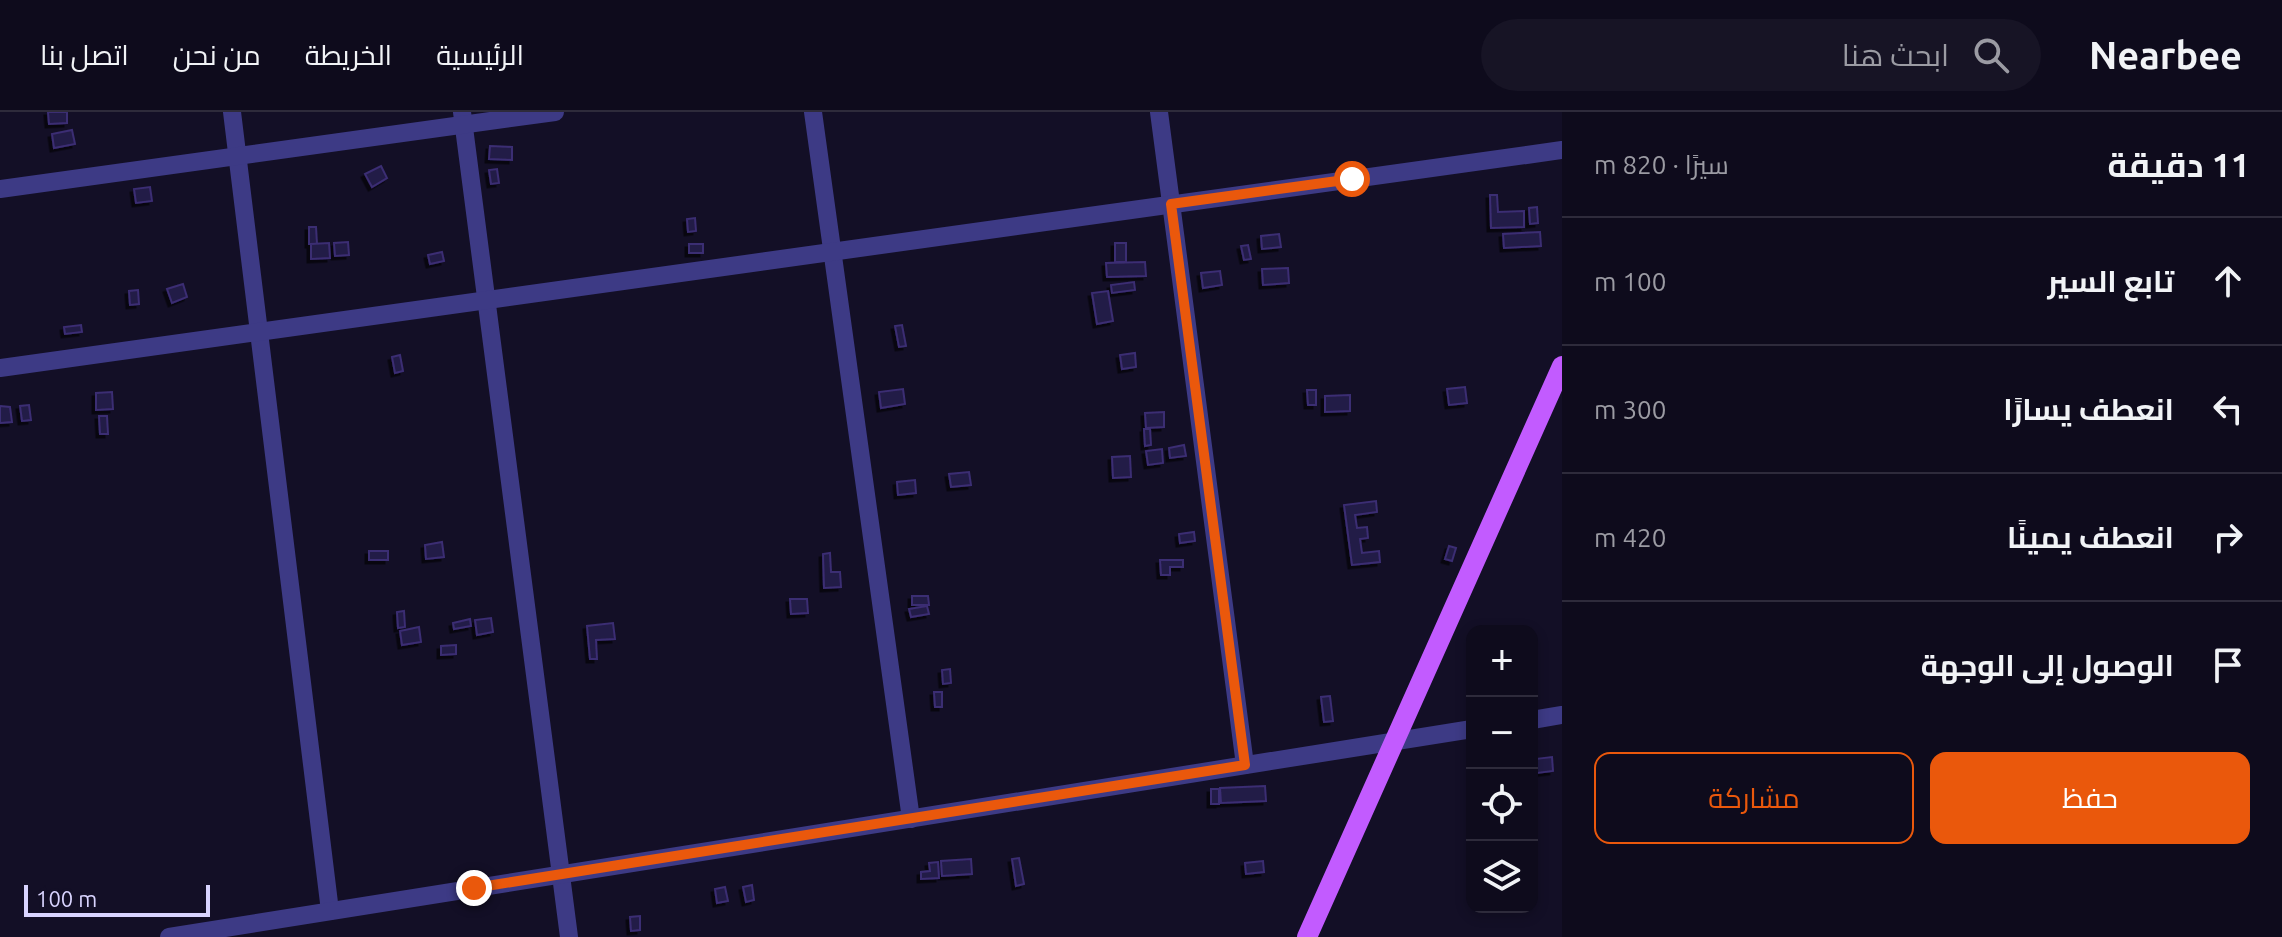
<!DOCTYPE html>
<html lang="ar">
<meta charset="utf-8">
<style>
:root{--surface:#0e0b1c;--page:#171425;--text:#f1f3f6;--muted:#9b9ba3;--line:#2e2b3b;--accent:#ea580c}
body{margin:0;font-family:Ubuntu,Cairo,sans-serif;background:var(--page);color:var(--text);direction:rtl}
.controls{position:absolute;right:24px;bottom:24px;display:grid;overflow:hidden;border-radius:16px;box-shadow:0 4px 12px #0003}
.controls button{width:72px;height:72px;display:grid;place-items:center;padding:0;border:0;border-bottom:2px solid var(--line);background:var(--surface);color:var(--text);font:40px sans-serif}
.scale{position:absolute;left:24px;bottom:20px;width:186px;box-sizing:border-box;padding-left:8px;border:4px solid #d9d4ff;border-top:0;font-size:22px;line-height:28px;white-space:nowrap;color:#d9d4ff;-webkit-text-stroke:6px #130f26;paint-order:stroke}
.stop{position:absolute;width:24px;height:24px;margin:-18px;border:6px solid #ea580c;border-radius:50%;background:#fff}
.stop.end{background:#ea580c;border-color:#fff;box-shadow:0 2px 8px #0008}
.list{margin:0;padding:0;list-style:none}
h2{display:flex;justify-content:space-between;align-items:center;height:104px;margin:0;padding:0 32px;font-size:34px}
h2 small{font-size:26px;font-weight:400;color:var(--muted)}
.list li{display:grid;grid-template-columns:52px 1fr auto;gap:24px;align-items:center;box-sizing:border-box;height:128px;padding:0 32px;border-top:2px solid var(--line)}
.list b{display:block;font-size:30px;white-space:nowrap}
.list em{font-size:26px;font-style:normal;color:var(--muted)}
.actions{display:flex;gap:16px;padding:24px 32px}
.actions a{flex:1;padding:18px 0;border:2px solid var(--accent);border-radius:16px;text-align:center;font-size:28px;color:var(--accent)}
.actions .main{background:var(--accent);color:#fff}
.icon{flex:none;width:44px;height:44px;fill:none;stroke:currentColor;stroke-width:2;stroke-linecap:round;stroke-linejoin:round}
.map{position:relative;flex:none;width:1562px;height:825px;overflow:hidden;direction:ltr}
header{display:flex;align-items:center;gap:48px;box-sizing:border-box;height:112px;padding:0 40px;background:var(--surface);border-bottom:2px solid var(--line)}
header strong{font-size:38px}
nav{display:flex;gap:44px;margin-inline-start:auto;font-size:28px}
.search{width:560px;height:72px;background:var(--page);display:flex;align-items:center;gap:20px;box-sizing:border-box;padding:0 28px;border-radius:44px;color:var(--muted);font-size:30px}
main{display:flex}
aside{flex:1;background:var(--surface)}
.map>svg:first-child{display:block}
</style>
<header>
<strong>Nearbee</strong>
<div class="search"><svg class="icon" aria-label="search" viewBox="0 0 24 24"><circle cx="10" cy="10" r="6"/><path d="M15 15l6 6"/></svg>ابحث هنا</div>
<nav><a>الرئيسية</a><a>الخريطة</a><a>من نحن</a><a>اتصل بنا</a></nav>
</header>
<main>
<aside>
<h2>11 دقيقة<small>سيرًا · 820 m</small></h2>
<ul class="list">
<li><svg class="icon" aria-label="ahead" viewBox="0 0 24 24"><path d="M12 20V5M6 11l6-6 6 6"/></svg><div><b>تابع السير</b></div><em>100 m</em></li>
<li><svg class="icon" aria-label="left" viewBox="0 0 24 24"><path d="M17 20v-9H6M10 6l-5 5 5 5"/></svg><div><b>انعطف يسارًا</b></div><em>300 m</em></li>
<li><svg class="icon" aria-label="right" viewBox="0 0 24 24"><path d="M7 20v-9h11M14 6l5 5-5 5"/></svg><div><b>انعطف يمينًا</b></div><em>420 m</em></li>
<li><svg class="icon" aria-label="arrive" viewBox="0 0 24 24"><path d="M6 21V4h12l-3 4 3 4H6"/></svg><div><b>الوصول إلى الوجهة</b></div></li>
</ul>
<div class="actions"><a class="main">حفظ</a><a>مشاركة</a></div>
</aside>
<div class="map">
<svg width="1562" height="825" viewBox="0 0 1562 825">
<defs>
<filter id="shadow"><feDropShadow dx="-3.5" dy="3.5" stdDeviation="0" flood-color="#0009"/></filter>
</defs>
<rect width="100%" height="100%" fill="#130f26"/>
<!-- building -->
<g fill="#241b47" stroke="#3b2d73" stroke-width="2" filter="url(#shadow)">
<path d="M48,0H67V11L49,12Z"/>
<path d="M72,18L75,32L54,36L52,22Z"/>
<path d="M490,34L512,35V48L489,47Z"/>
<path d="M381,54L387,66L372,75L365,62Z"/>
<path d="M497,57L499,71L491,72L489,58Z"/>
<path d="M150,75L152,89L136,91L134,77Z"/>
<path d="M1490,83H1497L1498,100L1524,99V115L1491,116Z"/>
<path d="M1537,95L1538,111L1530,112L1529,96Z"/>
<path d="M695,106L696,119L688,120L687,107Z"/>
<path d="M309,115H316L317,132H309Z"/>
<path d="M1540,120L1541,134L1504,136L1503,122Z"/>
<path d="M1279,122L1281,135L1262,137L1261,124Z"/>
<path d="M348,130L349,143L335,144L334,131Z"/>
<path d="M329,131L330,146L311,147V132Z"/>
<rect x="1115" y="131" width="11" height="19"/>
<rect x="689" y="132" width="14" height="9"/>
<path d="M1248,133L1251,147L1244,148L1241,134Z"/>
<path d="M442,140L444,149L430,152L428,143Z"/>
<path d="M1145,150L1146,164L1107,165L1106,151Z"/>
<path d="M1288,156L1289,171L1263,173L1262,157Z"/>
<path d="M1220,159L1222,173L1203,176L1201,161Z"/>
<path d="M1134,170L1135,178L1112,181L1111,173Z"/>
<path d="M183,172L187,185L172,191L167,177Z"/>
<path d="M138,178L139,192L130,193L129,179Z"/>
<path d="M1108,179L1113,209L1097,212L1092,181Z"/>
<path d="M81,213L82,220L65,222L64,215Z"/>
<path d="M902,213L906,234L899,235L895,214Z"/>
<path d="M1135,241L1136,255L1122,257L1120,243Z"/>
<path d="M400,243L403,259L395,261L392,245Z"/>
<path d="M1465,275L1467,291L1449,293L1447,277Z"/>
<path d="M903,277L905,292L881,296L879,280Z"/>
<path d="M1307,278H1316V293H1308Z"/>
<path d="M112,280L113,297L96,298V281Z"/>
<path d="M1350,283V299L1325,300V284Z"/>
<path d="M29,293L31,308L22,309L20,294Z"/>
<path d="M0,294L10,295L12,310L0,311Z"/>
<path d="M1164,300V315L1146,316L1145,301Z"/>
<path d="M99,304H107L108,322H100Z"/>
<path d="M1144,317H1150L1151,333L1145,334Z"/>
<path d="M1184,333L1186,344L1170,346L1169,336Z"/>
<path d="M1162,337L1163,351L1148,353L1146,339Z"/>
<path d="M1130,344L1131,365L1113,366L1112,345Z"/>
<path d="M969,360L971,373L951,375L949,362Z"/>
<path d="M915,368L916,381L898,383L897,370Z"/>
<path d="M1376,389L1377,400L1355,403L1357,416L1367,415L1368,426L1360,427L1362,441L1379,439L1380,450L1352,453L1344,393Z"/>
<path d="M1194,420L1195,429L1180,431L1179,422Z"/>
<path d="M442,430L444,445L426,447L425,433Z"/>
<path d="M1449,434L1456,436L1452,449L1445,447Z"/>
<rect x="369" y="439" width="19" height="9"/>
<path d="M830,441L831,460H840L841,475L824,476L823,442Z"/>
<path d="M1160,448H1183V455H1170V463H1161Z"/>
<path d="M912,484H928L929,493H912Z"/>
<path d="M790,487H807L808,501L791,502Z"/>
<path d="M927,494L929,502L911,505L909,497Z"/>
<path d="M404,499L405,515L398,516L397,500Z"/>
<path d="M491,506L493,520L477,523L475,508Z"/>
<path d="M470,507L471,514L454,517L453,511Z"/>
<path d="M613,511L615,527L596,528L597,547H590L587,514Z"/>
<path d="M419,515L421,530L402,533L400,519Z"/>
<path d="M456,533V542L441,543V534Z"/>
<path d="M950,557L951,571L943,572L942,558Z"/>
<path d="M934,580H942V595H935Z"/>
<path d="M1330,584L1333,609L1324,610L1321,585Z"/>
<path d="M1552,645L1553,659L1537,661L1535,647Z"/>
<path d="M1265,674L1266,689L1221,691L1220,676Z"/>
<rect x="1211" y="677" width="8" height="15"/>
<path d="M1019,746L1024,772L1016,774L1012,747Z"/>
<path d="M971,747L972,762L942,764L941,749Z"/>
<path d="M1263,749L1264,760L1246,762L1245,751Z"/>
<path d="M938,750L939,766L921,767V760L930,759L929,751Z"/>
<path d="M752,773L754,788L746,790L743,775Z"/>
<path d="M725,775L728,789L717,791L715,777Z"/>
<path d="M640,804V818L631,819L630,805Z"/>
</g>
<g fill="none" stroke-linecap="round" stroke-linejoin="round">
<!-- minor -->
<g stroke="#3d3a85" stroke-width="18">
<path d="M232,0L330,799"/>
<path d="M462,0L569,825"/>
<path d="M813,0L911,707"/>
<path d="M1159,0L1245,653"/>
<path d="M0,77L555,0"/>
<path d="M0,256L1562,38"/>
<path d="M1532,608L1562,603"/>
<path d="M169,825L1472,617"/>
</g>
<!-- major -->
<path stroke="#c25bff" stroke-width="20" d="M1307,825L1562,254"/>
</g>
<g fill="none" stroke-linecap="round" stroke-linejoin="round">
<!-- route -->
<path stroke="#ea580c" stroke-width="10" d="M474,776L1245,653L1171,92L1352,67"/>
</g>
</svg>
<div class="controls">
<button>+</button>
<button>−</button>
<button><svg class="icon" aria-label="locate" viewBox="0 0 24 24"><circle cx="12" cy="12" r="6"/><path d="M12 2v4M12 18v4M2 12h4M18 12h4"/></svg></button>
<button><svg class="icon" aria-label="layers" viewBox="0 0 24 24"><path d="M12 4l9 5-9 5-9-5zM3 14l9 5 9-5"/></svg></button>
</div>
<div class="scale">100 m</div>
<div class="stop" style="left:1352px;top:67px"></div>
<div class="stop end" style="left:474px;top:776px"></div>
</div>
</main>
